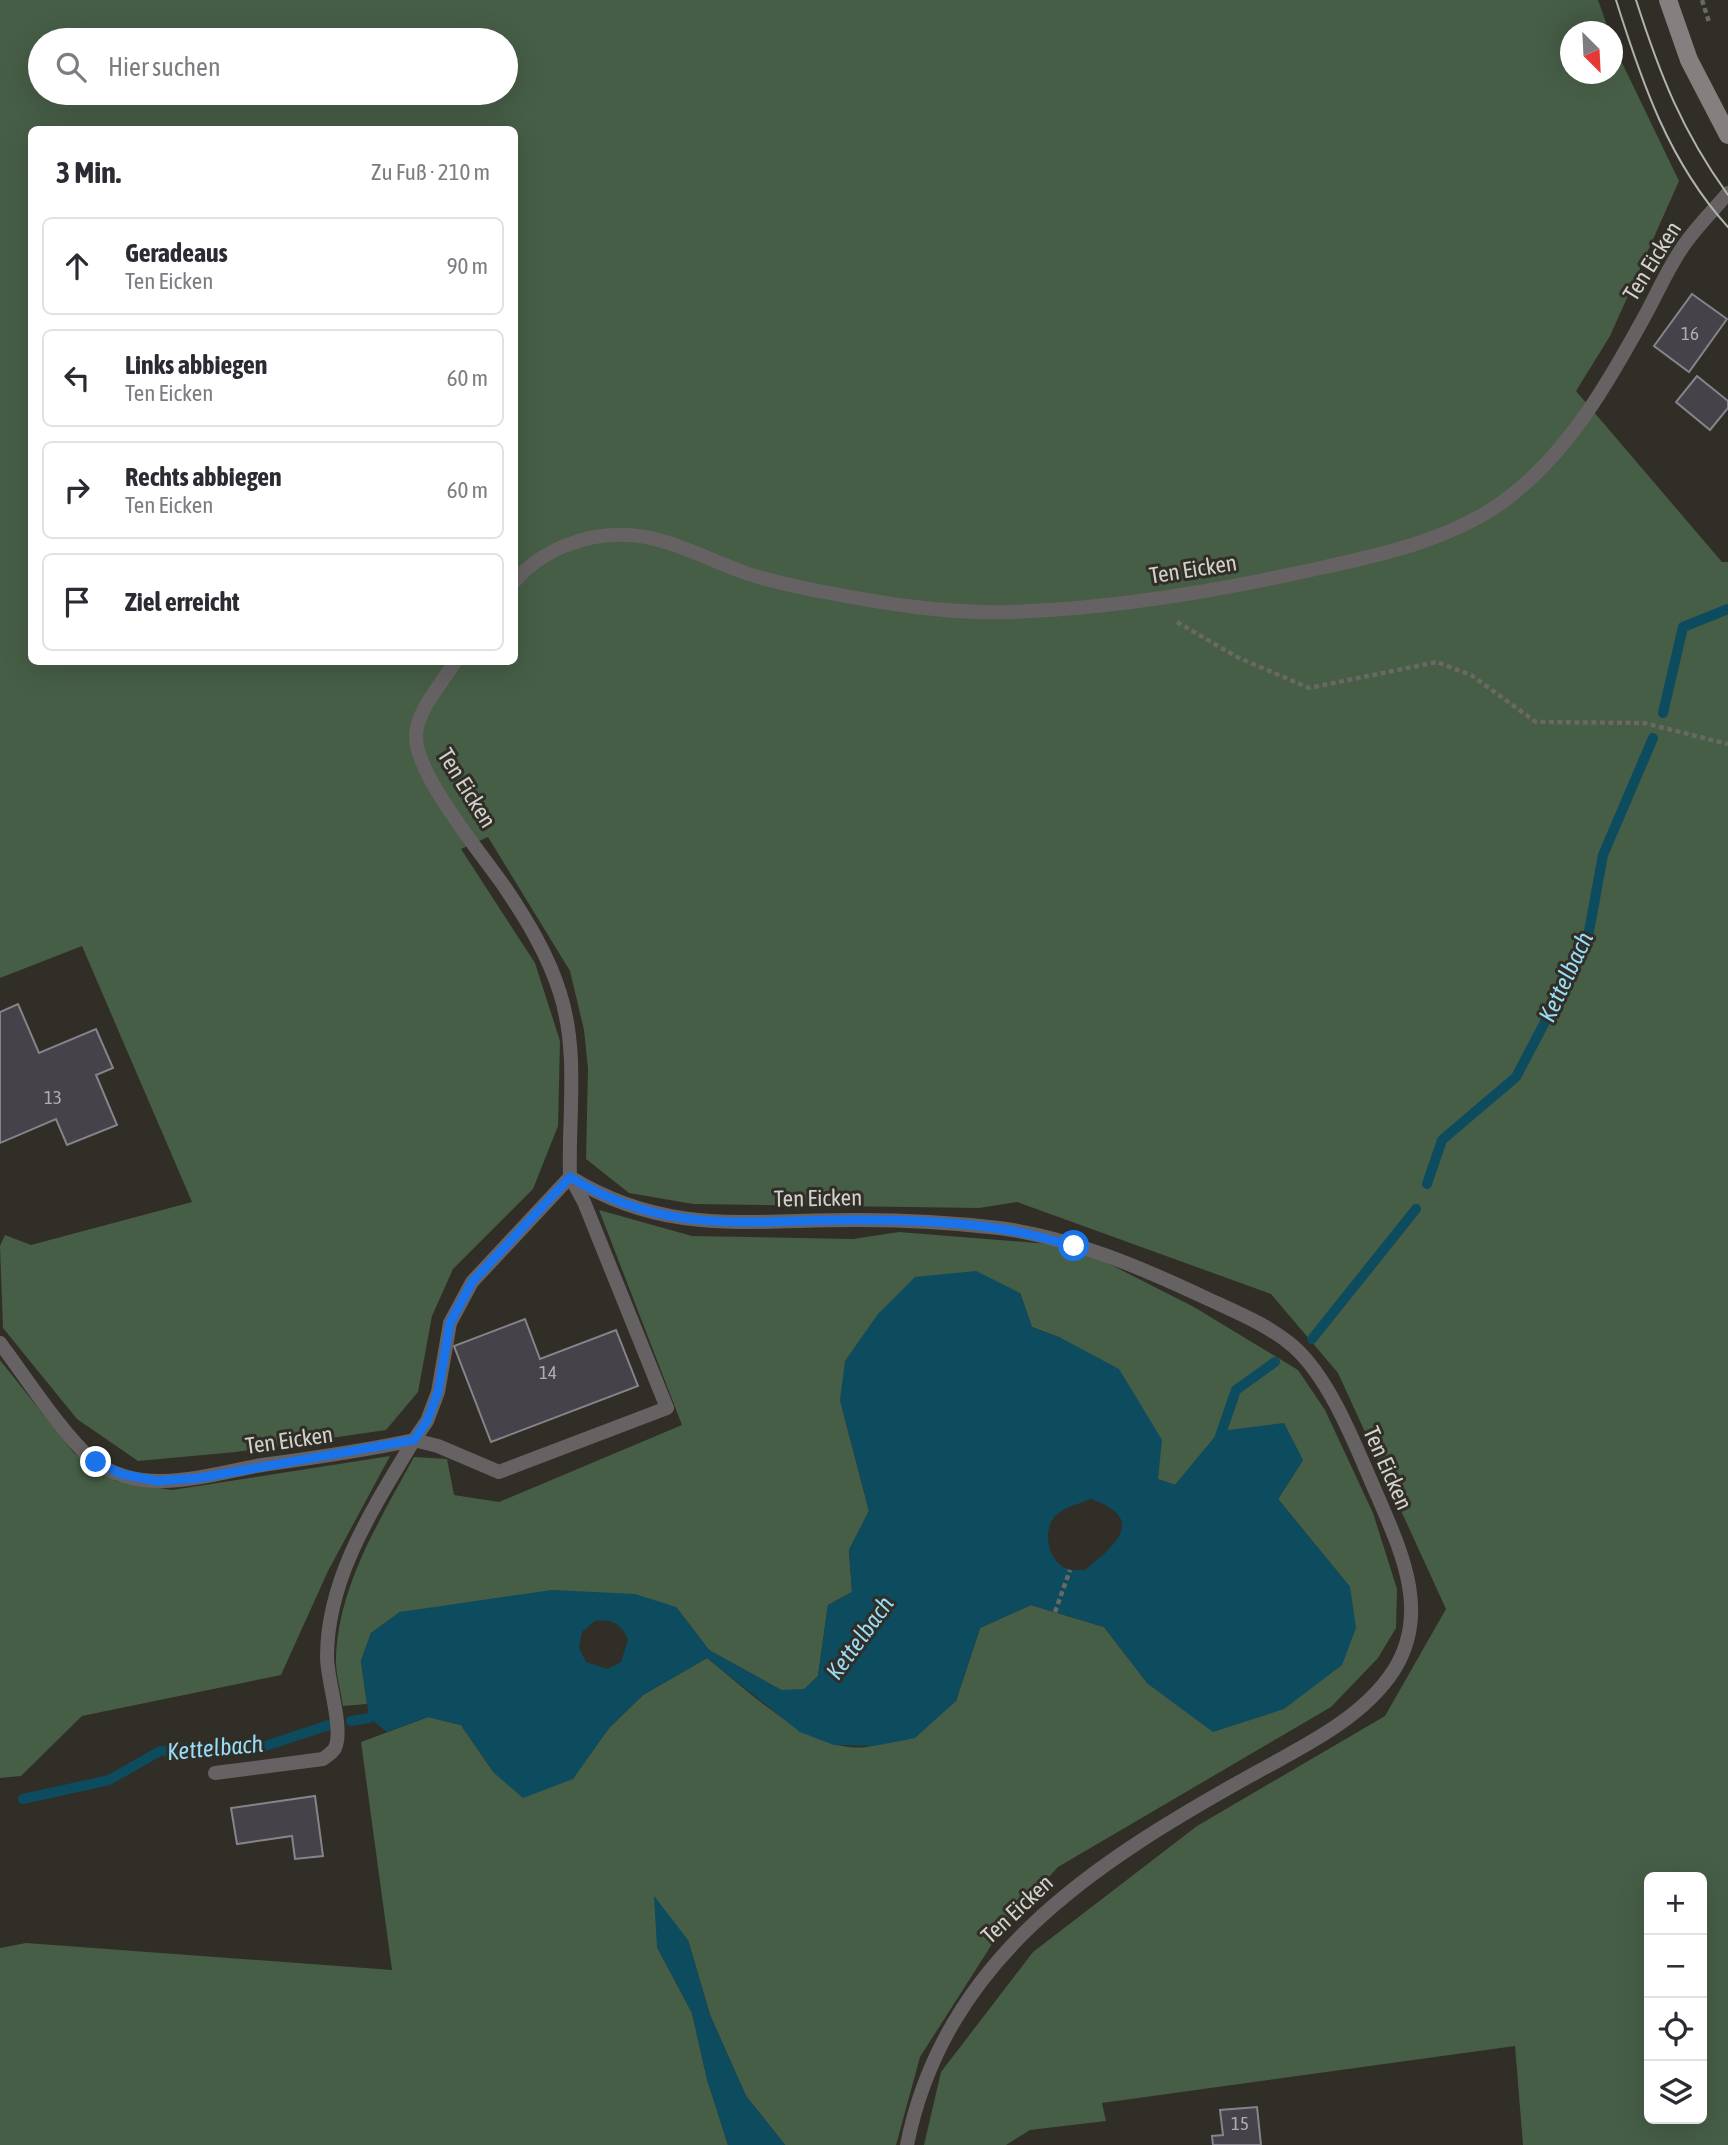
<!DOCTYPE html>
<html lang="de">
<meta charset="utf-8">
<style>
:root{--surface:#fff;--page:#f7f7f7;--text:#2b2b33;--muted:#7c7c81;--line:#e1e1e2}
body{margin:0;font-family:"Asap Condensed",sans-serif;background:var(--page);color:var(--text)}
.controls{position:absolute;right:21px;bottom:21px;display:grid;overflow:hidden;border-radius:10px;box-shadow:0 7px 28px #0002}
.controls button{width:63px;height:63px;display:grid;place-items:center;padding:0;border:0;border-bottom:2px solid var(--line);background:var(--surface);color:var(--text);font:35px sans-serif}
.compass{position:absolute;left:1560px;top:21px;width:63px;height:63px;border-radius:50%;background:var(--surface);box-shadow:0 7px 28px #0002;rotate:156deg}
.stop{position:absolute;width:21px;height:21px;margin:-16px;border:5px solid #1a73e8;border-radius:50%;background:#fff}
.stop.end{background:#1a73e8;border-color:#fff;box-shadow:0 2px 7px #0008}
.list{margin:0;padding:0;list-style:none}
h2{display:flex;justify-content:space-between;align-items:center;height:91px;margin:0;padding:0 28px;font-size:30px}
h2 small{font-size:23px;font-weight:400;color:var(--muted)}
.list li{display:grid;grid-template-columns:46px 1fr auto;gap:21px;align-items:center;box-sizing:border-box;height:98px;margin:0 14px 14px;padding:0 14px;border:2px solid var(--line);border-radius:10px}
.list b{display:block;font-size:26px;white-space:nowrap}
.list p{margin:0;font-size:23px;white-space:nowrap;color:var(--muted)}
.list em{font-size:23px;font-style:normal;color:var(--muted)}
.icon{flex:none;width:38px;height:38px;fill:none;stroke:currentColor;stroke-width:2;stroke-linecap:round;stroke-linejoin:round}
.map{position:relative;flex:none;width:1728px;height:2145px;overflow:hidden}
.search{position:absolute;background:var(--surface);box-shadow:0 7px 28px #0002;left:28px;top:28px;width:490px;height:77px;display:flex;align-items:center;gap:18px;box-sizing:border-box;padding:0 24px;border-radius:38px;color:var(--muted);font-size:26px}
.panel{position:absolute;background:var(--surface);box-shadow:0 7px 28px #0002;left:28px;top:126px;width:490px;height:539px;border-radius:10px}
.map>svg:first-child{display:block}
</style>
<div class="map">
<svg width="1728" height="2145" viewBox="0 0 1728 2145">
<rect width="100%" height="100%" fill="#302e27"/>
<!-- green -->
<g fill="#465d46" fill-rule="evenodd">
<path d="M0,0H1598L1609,31L1570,32V74H1612L1613,44L1679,181L1610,336L1576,391L1722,562H1728V2145H1523L1515,2046L1102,2103L1106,2121L1030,2130L1006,2145H924L941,2072L1033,1952L1197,1826L1385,1716L1446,1609L1338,1373L1271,1294L1017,1202L979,1208L693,1204L629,1193L586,1159L588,1068L584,1030L570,971L488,837L461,849L535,963L560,1041L558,1126L533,1189L453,1269L432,1316L418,1392L386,1430L236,1452L138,1461L77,1419L3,1328L0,1246L5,1235L31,1245L192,1202L82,946L0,978ZM40,40H506V93H40ZM32,130H514V662H32ZM1649,1877H1702V2119H1649Z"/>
<path d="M599,1210L692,1236L853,1239L899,1232L1074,1246L1194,1307L1298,1370L1325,1410L1373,1513L1397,1589L1396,1628L1378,1658L1331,1707L1058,1867L1003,1927L920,2057L896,2145H785L746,2096L710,2015L688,1940L657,1947L692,2013L707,2079L728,2145H0V1948L26,1943L392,1970L361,1742L428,1717L461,1725L494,1773L573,1778L609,1728L643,1695L707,1658C748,1690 819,1762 875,1745C900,1737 932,1714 956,1701L980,1628L1031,1605L1104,1627L1148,1684L1350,1587L1278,1499L1303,1460L1220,1431L1175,1485L1157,1479L1061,1338L1032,1327L1020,1293L840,1400L869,1511L849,1550L852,1592L828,1605L818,1676L804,1690H781L709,1650L676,1607H449L400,1612L371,1633L361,1661L367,1704L343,1706C341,1690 335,1673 336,1657C339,1584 380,1520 414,1457L447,1459L454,1495L499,1502L682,1425Z"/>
<path d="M0,1360L74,1453L116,1481L172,1490L390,1456L328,1571L281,1675L82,1716L21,1776L0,1778Z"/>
</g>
<!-- water -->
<g fill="#0d4b5f" fill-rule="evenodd">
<path d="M976,1271L1020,1293L1032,1327L1061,1338L1119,1369L1162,1440L1158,1479L1175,1485L1220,1431L1284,1423L1303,1460L1278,1499L1350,1587L1356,1628L1342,1665L1284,1709L1213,1732L1148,1684L1104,1627L1031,1605L980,1628L956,1701L915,1738L874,1746L834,1745L800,1732L707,1658L643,1695L609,1728L573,1779L523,1798L494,1773L461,1725L428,1717L387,1732L369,1718L361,1661L371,1633L400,1612L552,1590L635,1594L676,1607L709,1650L781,1690L804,1689L818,1676L828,1605L852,1592L849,1550L869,1511L840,1400L845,1361L878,1314L915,1277ZM1091,1499C1149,1519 1113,1547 1085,1570C1077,1570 1069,1571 1063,1567C1047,1557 1043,1530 1055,1516C1064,1507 1079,1504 1091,1499ZM595,1621C612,1619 622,1624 628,1640L621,1662L607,1669L586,1662L579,1648L582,1632Z"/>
<path d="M654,1896L688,1940L710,2015L746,2096L785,2145H728L707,2079L692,2013L657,1947Z"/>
</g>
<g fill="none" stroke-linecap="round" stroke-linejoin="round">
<!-- stream -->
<g stroke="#0d4b5f" stroke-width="10">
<path d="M1663,713L1683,627L1728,609"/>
<path d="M1427,1184L1442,1140L1516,1077L1587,942L1603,855L1653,738"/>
<path d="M1312,1339L1416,1209"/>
<path d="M1217,1445L1236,1390L1275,1362"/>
<path d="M351,1721L369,1718L381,1710"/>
<path d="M23,1799L109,1780L160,1751L262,1747L329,1725"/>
</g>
</g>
<!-- building -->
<g fill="#454249" stroke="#87838a" stroke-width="2">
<path d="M1692,294L1727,319L1689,372L1654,346Z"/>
<path d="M1697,376L1728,401V408L1710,430L1676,402Z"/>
<path d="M18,1004L39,1053L96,1029L113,1068L96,1075L117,1125L67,1145L56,1119L0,1143V1012Z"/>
<path d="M525,1319L540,1359L616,1330L638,1386L491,1442L454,1346Z"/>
<path d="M315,1796L323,1856L295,1859L292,1836L237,1844L231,1808Z"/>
<path d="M1257,2107L1261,2145H1213L1212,2136L1223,2135L1220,2110Z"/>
</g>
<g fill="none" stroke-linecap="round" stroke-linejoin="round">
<!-- path -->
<g stroke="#6a6862" stroke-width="4.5" stroke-dasharray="5 3.5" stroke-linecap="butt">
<path d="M1702,0L1709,22"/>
<path d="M1177,622L1237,657L1309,688L1437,662L1471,675L1536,722L1644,723L1728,744"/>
<path d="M1055,1612L1070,1570"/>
</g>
<!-- lane -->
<g stroke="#666263" stroke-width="14">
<path d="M514,582C541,550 587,532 629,535C667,537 707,559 743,572C767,581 794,586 819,591C881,603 946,614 1009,612C1110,609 1212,592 1311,570C1376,556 1449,541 1504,501C1569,453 1610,380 1648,310C1659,289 1669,267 1682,248C1695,228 1713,211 1728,193"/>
<path d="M570,1177C669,1238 753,1219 862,1220C907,1220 955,1223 999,1228C1070,1237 1142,1268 1206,1298C1236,1312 1269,1325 1294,1347C1332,1381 1357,1450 1378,1497C1402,1553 1430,1613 1394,1670C1362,1720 1298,1749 1248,1777C1094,1863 944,1959 907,2145"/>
<path d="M0,1343C23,1373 68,1443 97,1463C146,1497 209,1474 262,1465C313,1458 363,1451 414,1440L427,1421L438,1392L450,1323L472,1282L570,1177C568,1115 579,1053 560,993C548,955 528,922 506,889C483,855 415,775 416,736C416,711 443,682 455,662"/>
<path d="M215,1773L323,1759C327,1756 333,1752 335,1748C344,1729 327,1680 327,1657C327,1577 374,1507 414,1440L438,1446L499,1472L667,1408L584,1202L571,1178"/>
</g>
<!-- secondary -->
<path stroke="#857f80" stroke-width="18" d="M1668,0L1689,60L1728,135"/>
<!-- tram -->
<g stroke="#b4b2ae" stroke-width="2">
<path d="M1616,0C1642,83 1669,162 1728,227"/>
<path d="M1636,0C1660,75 1682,131 1728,195"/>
</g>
</g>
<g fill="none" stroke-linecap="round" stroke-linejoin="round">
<!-- route -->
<path stroke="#1a73e8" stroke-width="9" d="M96,1462L121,1474L157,1481L199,1478L414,1440L427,1421L438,1392L450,1323L472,1282L570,1177C668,1238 755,1219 864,1220C908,1220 957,1222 1001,1229C1026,1232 1050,1240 1074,1246"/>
</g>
<g text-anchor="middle" stroke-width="6" stroke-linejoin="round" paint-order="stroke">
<!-- number labels -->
<g font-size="19" fill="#b0adac">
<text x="1690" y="340">16</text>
<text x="53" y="1104">13</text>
<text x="548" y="1379">14</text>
<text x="1240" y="2130">15</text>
</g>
<!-- street labels -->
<g font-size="23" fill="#d3d1cd" stroke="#302e27">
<text transform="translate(1652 261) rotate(-58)" y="8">Ten Eicken</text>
<text transform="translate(1193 569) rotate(-9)" y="8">Ten Eicken</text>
<text transform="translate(467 788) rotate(58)" y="8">Ten Eicken</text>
<text transform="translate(818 1198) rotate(-1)" y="8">Ten Eicken</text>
<text transform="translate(289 1440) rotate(-8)" y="8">Ten Eicken</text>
<text transform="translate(1388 1468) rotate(66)" y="8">Ten Eicken</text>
<text transform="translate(1017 1909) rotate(-43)" y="8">Ten Eicken</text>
</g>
<!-- water labels -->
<g font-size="24" font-style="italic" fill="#98dcf7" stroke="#302e27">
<text transform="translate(1566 977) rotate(-65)" y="8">Kettelbach</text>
<text transform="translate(860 1638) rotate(-54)" y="8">Kettelbach</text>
<text transform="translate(215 1748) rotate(-5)" y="8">Kettelbach</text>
</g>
</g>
</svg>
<div class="controls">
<button>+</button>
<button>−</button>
<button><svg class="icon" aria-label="locate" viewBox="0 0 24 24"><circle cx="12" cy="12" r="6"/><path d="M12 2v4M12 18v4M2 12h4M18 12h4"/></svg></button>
<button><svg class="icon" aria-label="layers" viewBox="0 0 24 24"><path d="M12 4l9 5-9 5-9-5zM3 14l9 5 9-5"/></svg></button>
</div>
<svg class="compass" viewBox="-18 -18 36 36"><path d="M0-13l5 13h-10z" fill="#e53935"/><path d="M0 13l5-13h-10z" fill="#7c7c81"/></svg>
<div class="stop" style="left:1074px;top:1246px"></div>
<div class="stop end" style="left:96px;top:1462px"></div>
<div class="search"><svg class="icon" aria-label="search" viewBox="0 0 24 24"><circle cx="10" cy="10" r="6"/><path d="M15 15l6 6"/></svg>Hier suchen</div>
<section class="panel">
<h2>3 Min.<small>Zu Fuß · 210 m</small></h2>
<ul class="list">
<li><svg class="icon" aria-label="ahead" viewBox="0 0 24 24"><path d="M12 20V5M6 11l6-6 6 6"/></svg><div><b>Geradeaus</b><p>Ten Eicken</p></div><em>90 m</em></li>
<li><svg class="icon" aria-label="left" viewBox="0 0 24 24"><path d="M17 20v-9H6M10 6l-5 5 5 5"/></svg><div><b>Links abbiegen</b><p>Ten Eicken</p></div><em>60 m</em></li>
<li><svg class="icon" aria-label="right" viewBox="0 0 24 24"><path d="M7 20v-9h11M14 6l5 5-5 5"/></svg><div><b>Rechts abbiegen</b><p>Ten Eicken</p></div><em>60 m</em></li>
<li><svg class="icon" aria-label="arrive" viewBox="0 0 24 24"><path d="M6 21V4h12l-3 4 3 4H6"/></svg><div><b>Ziel erreicht</b></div></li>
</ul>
</section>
</div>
